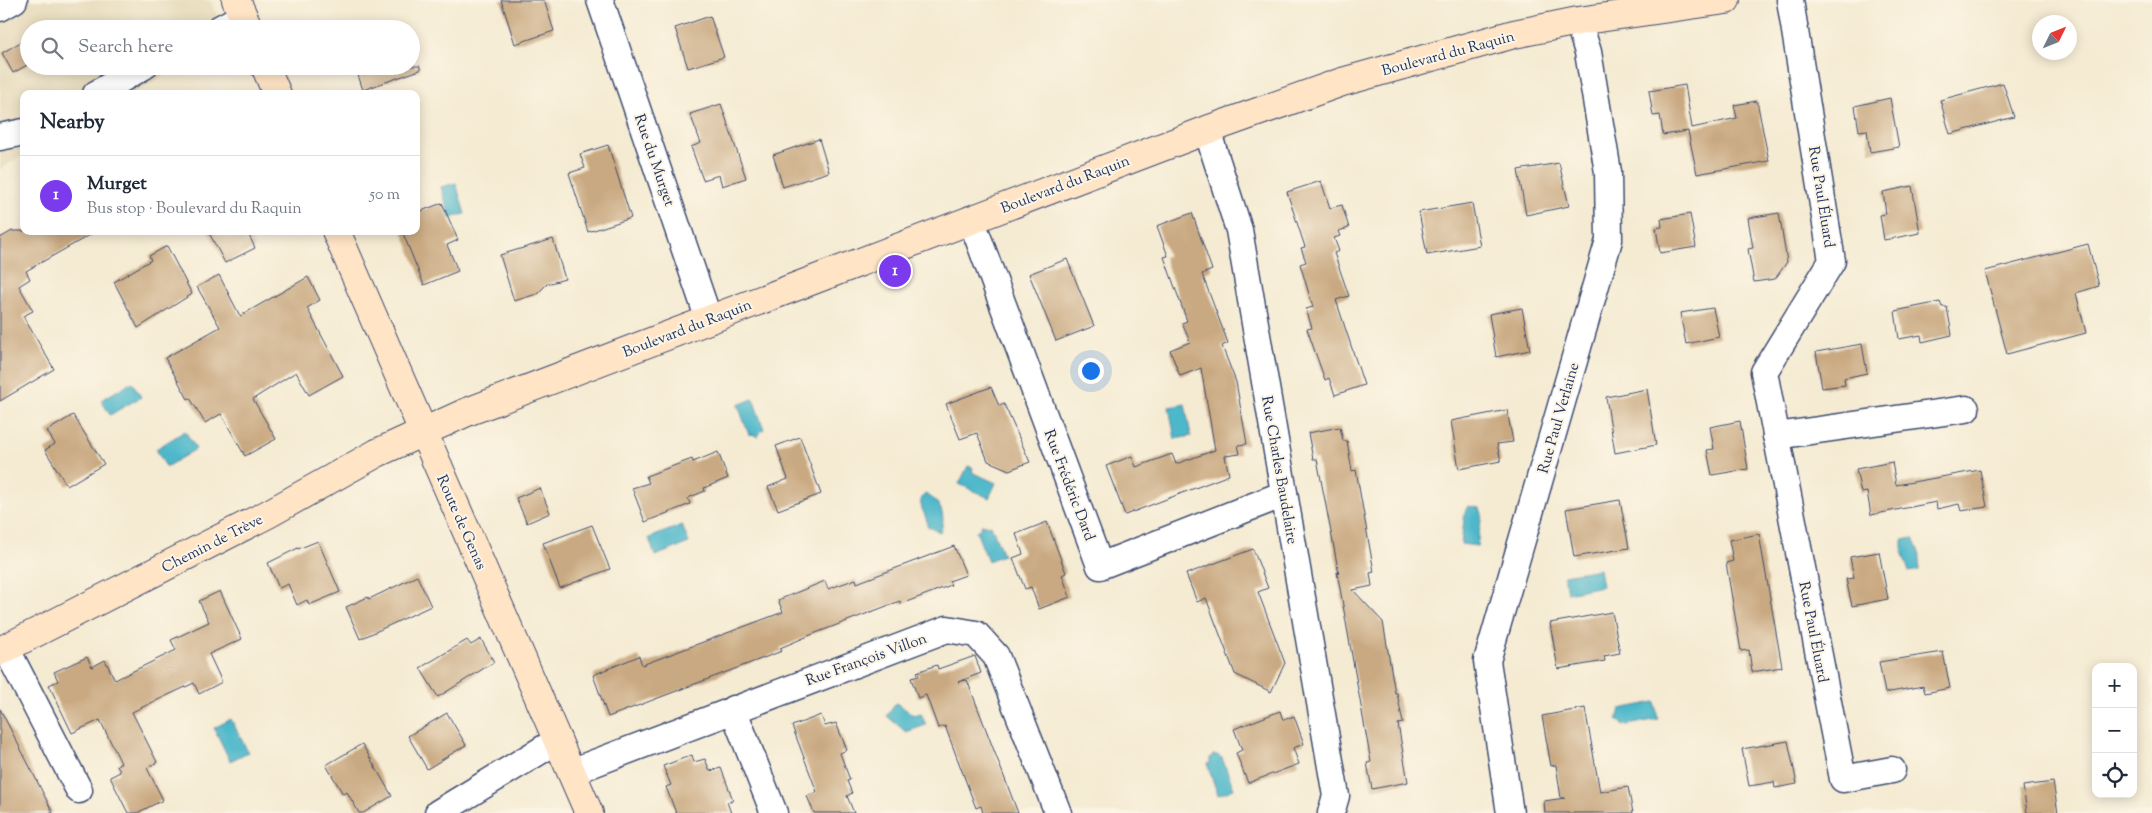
<!DOCTYPE html>
<meta charset="utf-8">
<style>
:root{--surface:#fff;--page:#f6f6f7;--text:#1f2937;--muted:#747a83;--line:#e0e1e3;--accent:#7c3aed}
body{margin:0;font-family:"Sorts Mill Goudy",serif;background:var(--page);color:var(--text)}
.controls{position:absolute;right:15px;bottom:15px;display:grid;overflow:hidden;border-radius:10px;box-shadow:0 2px 12px #0003}
.controls button{width:45px;height:45px;display:grid;place-items:center;padding:0;border:0;border-bottom:1px solid var(--line);background:var(--surface);color:var(--text);font:25px sans-serif}
.compass{position:absolute;left:2032px;top:15px;width:45px;height:45px;border-radius:50%;background:var(--surface);box-shadow:0 2px 12px #0003;rotate:47deg}
.you{position:absolute;left:1090px;top:370px;width:18px;height:18px;margin:-12px;border:4px solid #fff;border-radius:50%;background:#1a73e8;box-shadow:0 0 0 8px #1a73e833}
.badge{display:grid;place-items:center;width:32px;height:32px;border-radius:50%;background:var(--accent);color:#fff;font-size:16px;font-weight:700}
.pin{position:absolute;translate:-50% -50%;border:2px solid #fff;box-shadow:0 1px 5px #0006}
.list{margin:0;padding:0;list-style:none}
h2{display:flex;justify-content:space-between;align-items:center;height:65px;margin:0;padding:0 20px;font-size:21px}
h2 small{font-size:16px;font-weight:400;color:var(--muted)}
.list li{display:grid;grid-template-columns:32px 1fr auto;gap:15px;align-items:center;box-sizing:border-box;height:80px;padding:0 20px;border-top:1px solid var(--line)}
.list b{display:block;font-size:19px;white-space:nowrap}
.list p{margin:0;font-size:16px;white-space:nowrap;color:var(--muted)}
.list em{font-size:16px;font-style:normal;color:var(--muted)}
.icon{flex:none;width:28px;height:28px;fill:none;stroke:currentColor;stroke-width:2;stroke-linecap:round;stroke-linejoin:round}
.map{position:relative;flex:none;width:2152px;height:813px;overflow:hidden}
.search{position:absolute;background:var(--surface);box-shadow:0 2px 12px #0003;left:20px;top:20px;width:400px;height:55px;display:flex;align-items:center;gap:12px;box-sizing:border-box;padding:0 18px;border-radius:28px;color:var(--muted);font-size:19px}
.panel{position:absolute;background:var(--surface);box-shadow:0 2px 12px #0003;left:20px;top:90px;width:400px;height:145px;border-radius:10px}
.map>svg:first-child{display:block}
</style>
<div class="map">
<svg width="2152" height="813" viewBox="0 0 2152 813">
<rect width="100%" height="100%" fill="#fcf5e5"/>
<filter id="ink" filterUnits="userSpaceOnUse"><feTurbulence type="fractalNoise" baseFrequency=".02" numOctaves="2"/><feDisplacementMap in="SourceGraphic" scale="10" xChannelSelector="R" yChannelSelector="G"/><feConvolveMatrix kernelMatrix="1 2 1 2 8 2 1 2 1" color-interpolation-filters="sRGB"/></filter>
<filter id="wash" filterUnits="userSpaceOnUse"><feTurbulence type="fractalNoise" baseFrequency=".0096" numOctaves="4" result="noise"/><feDisplacementMap in="SourceGraphic" scale="20" xChannelSelector="R" yChannelSelector="G"/><feGaussianBlur stdDeviation="1.12" result="paint"/><feColorMatrix in="noise" values="0 0 0 0 0 0 0 0 0 0 0 0 0 0 0 0 0 1.4 0 .05"/><feComposite in="paint" operator="in"/></filter>
<g filter="url(#wash)">
<rect width="100%" height="100%" fill="#f5ebd3"/>
<!-- built -->
<path fill="#e6daba" d="M0,0H210L223,29H29V66H180L132,94H24V155L0,169Z"/>
<!-- water -->
<g fill="#4db8ca" stroke="#347494">
<path d="M456,183L465,214L450,218L441,187Z"/>
<path d="M132,382L141,397L110,415L101,400Z"/>
<path d="M753,399L764,429L761,431L758,437L752,434L749,435L738,405Z"/>
<path d="M1185,404L1191,436L1175,439L1169,407Z"/>
<path d="M185,431L196,449L166,467L156,449Z"/>
<path d="M968,466L973,468L972,472L996,483L989,498L959,484Z"/>
<path d="M925,494C941,501 947,517 940,532L927,526C928,513 914,505 925,494Z"/>
<path d="M1468,506L1480,508L1482,514L1477,546L1461,544L1465,512Z"/>
<path d="M982,524L988,526L991,525L1003,555L988,561L976,531L980,529Z"/>
<path d="M682,525L689,543L655,556L649,538Z"/>
<path d="M1913,538L1920,555L1919,570L1909,572L1903,554V540Z"/>
<path d="M1599,569L1602,586L1567,593L1564,575Z"/>
<path d="M1655,702L1658,719L1623,726L1622,723L1617,720L1620,709Z"/>
<path d="M896,703L914,715L921,713L926,725L906,732L887,716Z"/>
<path d="M231,719L248,752L230,761L214,728Z"/>
<path d="M1213,755H1217L1222,758L1234,789L1218,795L1207,764L1210,763V758Z"/>
</g>
<g id="blocks">
<!-- building -->
<g fill="#c9a981">
<path d="M501,0H544L554,31L515,44Z"/>
<path d="M710,16L724,57L688,68L675,28Z"/>
<path d="M29,37V64L13,73L2,53Z"/>
<path d="M355,66H420V70L363,90Z"/>
<path d="M2003,83L2014,117L1950,134L1940,100Z"/>
<path d="M1685,85L1692,128L1737,118L1734,105L1757,101L1769,161L1697,174L1688,131L1663,135L1660,115L1653,116L1649,91Z"/>
<path d="M1890,98L1899,147L1870,152L1867,130L1859,131L1855,106Z"/>
<path d="M721,104L746,178L722,186L719,175L703,180L691,147L701,143L690,114Z"/>
<path d="M819,139L829,172L783,187L773,155Z"/>
<path d="M608,145L631,218L588,232L569,173L585,168L580,154Z"/>
<path d="M1559,163L1569,206L1526,215L1518,170Z"/>
<path d="M1321,181L1330,208L1342,205L1349,228L1338,231L1340,236L1334,238L1339,251L1334,253L1349,296L1336,300L1364,385L1335,395L1329,378L1325,380L1307,329L1312,328L1306,309L1313,307L1300,264L1306,262L1301,248L1305,247L1287,192Z"/>
<path d="M1912,186L1920,233L1884,240L1880,215L1886,214L1883,192Z"/>
<path d="M442,203L458,240L447,245L458,271L424,285L402,231H416V213Z"/>
<path d="M1472,203L1480,246L1427,255L1419,212Z"/>
<path d="M1192,213L1212,270L1202,274L1228,343L1222,346L1236,382L1247,444L1238,445L1240,454L1225,456L1229,475L1125,515L1106,466L1132,456L1136,467L1172,454L1176,464L1215,450L1201,368L1180,376L1170,350L1190,342L1182,323L1187,321L1164,257L1168,256L1157,226Z"/>
<path d="M1779,213L1787,262L1775,279L1754,282L1748,249L1753,248L1748,218Z"/>
<path d="M1690,214L1696,247L1660,253L1656,228L1662,227L1661,219Z"/>
<path d="M12,231H97L26,271L30,279L19,286L33,311L23,316L54,369L0,401V238Z"/>
<path d="M208,231H247L255,248L225,263Z"/>
<path d="M553,239L565,279L547,284L537,294L514,301L500,255Z"/>
<path d="M2088,244L2099,286L2076,293L2086,333L2007,354L1985,271Z"/>
<path d="M167,246L192,294L138,328L114,282L151,260L149,256Z"/>
<path d="M1067,259L1094,326L1056,341L1029,274Z"/>
<path d="M219,275L240,316L308,277L320,300L307,308L343,376L309,395L296,372L253,399L276,439L245,456L221,414L205,423L190,398L188,399L165,358L220,327L197,287Z"/>
<path d="M1940,302L1942,307H1947L1952,335L1922,342L1921,335L1899,339L1895,311Z"/>
<path d="M1522,308L1530,350L1496,357L1489,314Z"/>
<path d="M1713,308L1719,337L1686,344L1680,313Z"/>
<path d="M1862,344L1867,373L1844,378L1845,385L1822,388L1816,352Z"/>
<path d="M991,387L999,406L1004,404L1030,462L1009,470L988,461L977,433L960,439L946,404Z"/>
<path d="M1647,389L1656,445L1615,453L1606,397Z"/>
<path d="M1507,410L1513,442L1497,444L1501,461L1459,469L1451,421Z"/>
<path d="M73,415L104,464L67,486L45,450L55,444L47,431Z"/>
<path d="M1740,421L1748,469L1712,475L1707,450L1714,449L1710,427Z"/>
<path d="M1340,427L1343,441H1347L1352,471L1356,470L1374,572L1370,573L1372,586L1353,590L1383,622L1395,693H1397L1403,723L1398,724L1408,782L1372,789L1367,763L1371,762L1337,572L1339,574L1317,459H1313L1308,433Z"/>
<path d="M800,437L821,494L778,510L768,487L788,479L776,446Z"/>
<path d="M718,452L728,478L704,488L705,491L688,498L690,504L645,522L632,488L649,483L646,476L692,459L693,462Z"/>
<path d="M1892,462L1896,485L1980,470L1987,507L1961,511L1959,504L1937,509L1936,502L1871,515L1867,492L1861,493L1856,469Z"/>
<path d="M540,488L550,513L527,523L516,498Z"/>
<path d="M1620,500L1629,548L1574,557L1566,509Z"/>
<path d="M1047,522L1066,573L1062,575L1070,597L1039,609L1031,587L1025,589L1013,558L1023,554L1016,534Z"/>
<path d="M592,525L610,569L560,588L543,543Z"/>
<path d="M1759,534L1782,667L1752,672L1749,650L1741,651L1726,563L1733,561L1729,540Z"/>
<path d="M318,541L340,592L309,605L307,600L297,605L288,584L279,588L268,563L298,548V549Z"/>
<path d="M954,546L966,575L949,581L951,585L901,604L900,601L813,634L780,648L782,651L608,717L593,675L639,656L642,665L783,612L778,600L825,581L828,589L856,579L857,583Z"/>
<path d="M1253,549L1268,588L1258,592L1285,663L1271,692L1235,674L1206,598L1197,602L1186,574Z"/>
<path d="M1879,552L1888,599L1852,606L1846,579L1854,578L1850,557Z"/>
<path d="M417,576L431,606L360,639L346,607L368,597L369,599Z"/>
<path d="M220,591L242,639L209,654L222,682L199,694L194,683L132,712L157,762L147,768L163,800L137,813H128L110,777L120,772L117,765L121,763L100,720L72,733L49,685L58,681L54,672L87,657L92,667L105,660L115,680L176,650L171,640L209,622L199,601Z"/>
<path d="M1612,612L1620,653L1604,656L1605,661L1558,669L1550,623Z"/>
<path d="M481,639L494,662L438,697L420,668L467,640L471,645Z"/>
<path d="M1943,652L1950,688L1925,693L1923,686L1885,693L1879,662Z"/>
<path d="M975,656L981,673L958,682L967,680L1018,813H983L981,806L976,808L945,726L938,728L926,695L918,698L911,678L919,676L917,672L937,665L938,669Z"/>
<path d="M1585,708L1600,792L1628,787L1633,813H1545L1544,801L1565,798H1561L1556,765L1551,766L1542,716Z"/>
<path d="M0,709L31,769L53,813H0Z"/>
<path d="M1280,711L1283,720L1294,716L1304,744L1293,748L1299,764L1248,783L1236,753L1242,750L1234,729Z"/>
<path d="M447,713L466,745L427,769L408,736Z"/>
<path d="M821,715L825,726L836,723L847,750L840,753L850,780L847,781L852,793L847,796L854,813H814L807,796L817,792L792,726Z"/>
<path d="M1788,741L1797,784L1775,788L1774,782L1749,786L1742,749Z"/>
<path d="M362,744L392,796L363,813H359L347,792L343,794L326,765Z"/>
<path d="M692,755L694,762L705,759L710,771L721,768L733,800L727,802L731,813H676L666,787L671,785L663,766Z"/>
<path d="M2053,782L2058,813H2027L2023,786Z"/>
</g>
</g>
</g>
<g filter="url(#ink)">
<use href="#blocks" fill-opacity="0" stroke="#3c4b70" stroke-width="1"/>
<g fill="none" stroke-linecap="round" stroke-linejoin="round">
<!-- street casing -->
<g stroke="#3c4b70" stroke-width="29">
<g id="street">
<path d="M600,0L709,320"/>
<path d="M1790,0L1832,261L1764,372L1843,779L1892,770"/>
<path d="M0,8L14,0"/>
<path d="M219,29L243,16"/>
<path d="M96,94L144,66"/>
<path d="M1207,130L1239,230L1336,796L1331,813"/>
<path d="M0,137L24,132"/>
<path d="M971,219L1100,566L1284,494"/>
<path d="M1776,436L1966,409"/>
<path d="M6,648L79,790"/>
<path d="M733,709L774,813"/>
<path d="M571,772L947,629L976,634L996,656L1058,813"/>
<path d="M438,813L558,740"/>
<path d="M1510,813L1487,661L1609,240L1608,172L1588,52L1578,21"/>
</g>
</g>
<!-- secondary casing -->
<g stroke="#3c4b70" stroke-width="30">
<g id="secondary">
<path d="M236,0L249,29"/>
<path d="M265,66L277,94"/>
<path d="M336,231L589,813"/>
<path d="M0,651L268,514L377,453L467,412L1207,130L1342,82L1514,34L1578,21L1726,0"/>
</g>
</g>
<!-- street -->
<use href="#street" stroke="#fff" stroke-width="26"/>
<!-- secondary -->
<use href="#secondary" stroke="#ffe4c6" stroke-width="28"/>
</g>
</g>
<g text-anchor="middle" stroke-width="4" stroke-linejoin="round" paint-order="stroke">
<!-- street labels -->
<g font-size="15" fill="#1b2f5e" stroke="#fcf5e5">
<text transform="translate(1448 53) rotate(-15)" y="5">Boulevard du Raquin</text>
<text transform="translate(655 160) rotate(71)" y="5">Rue du Murget</text>
<text transform="translate(1065 184) rotate(-21)" y="5">Boulevard du Raquin</text>
<text transform="translate(1822 197) rotate(81)" y="5">Rue Paul Éluard</text>
<text transform="translate(687 328) rotate(-21)" y="5">Boulevard du Raquin</text>
<text transform="translate(1558 418) rotate(-74)" y="5">Rue Paul Verlaine</text>
<text transform="translate(1280 470) rotate(80)" y="5">Rue Charles Baudelaire</text>
<text transform="translate(1070 485) rotate(69)" y="5">Rue Frédéric Dard</text>
<text transform="translate(462 522) rotate(66)" y="5">Route de Genas</text>
<text transform="translate(212 543) rotate(-27)" y="5">Chemin de Trève</text>
<text transform="translate(1814 632) rotate(79)" y="5">Rue Paul Éluard</text>
<text transform="translate(866 659) rotate(-20)" y="5">Rue François Villon</text>
</g>
</g>
</svg>
<div class="controls">
<button>+</button>
<button>−</button>
<button><svg class="icon" aria-label="locate" viewBox="0 0 24 24"><circle cx="12" cy="12" r="6"/><path d="M12 2v4M12 18v4M2 12h4M18 12h4"/></svg></button>
</div>
<svg class="compass" viewBox="-18 -18 36 36"><path d="M0-13l5 13h-10z" fill="#e53935"/><path d="M0 13l5-13h-10z" fill="#747a83"/></svg>
<div class="you"></div>
<div class="pin badge" style="left:895px;top:271px">1</div>
<div class="search"><svg class="icon" aria-label="search" viewBox="0 0 24 24"><circle cx="10" cy="10" r="6"/><path d="M15 15l6 6"/></svg>Search here</div>
<section class="panel">
<h2>Nearby<small></small></h2>
<ul class="list">
<li><span class="badge">1</span><div><b>Murget</b><p>Bus stop · Boulevard du Raquin</p></div><em>50 m</em></li>
</ul>
</section>
</div>
